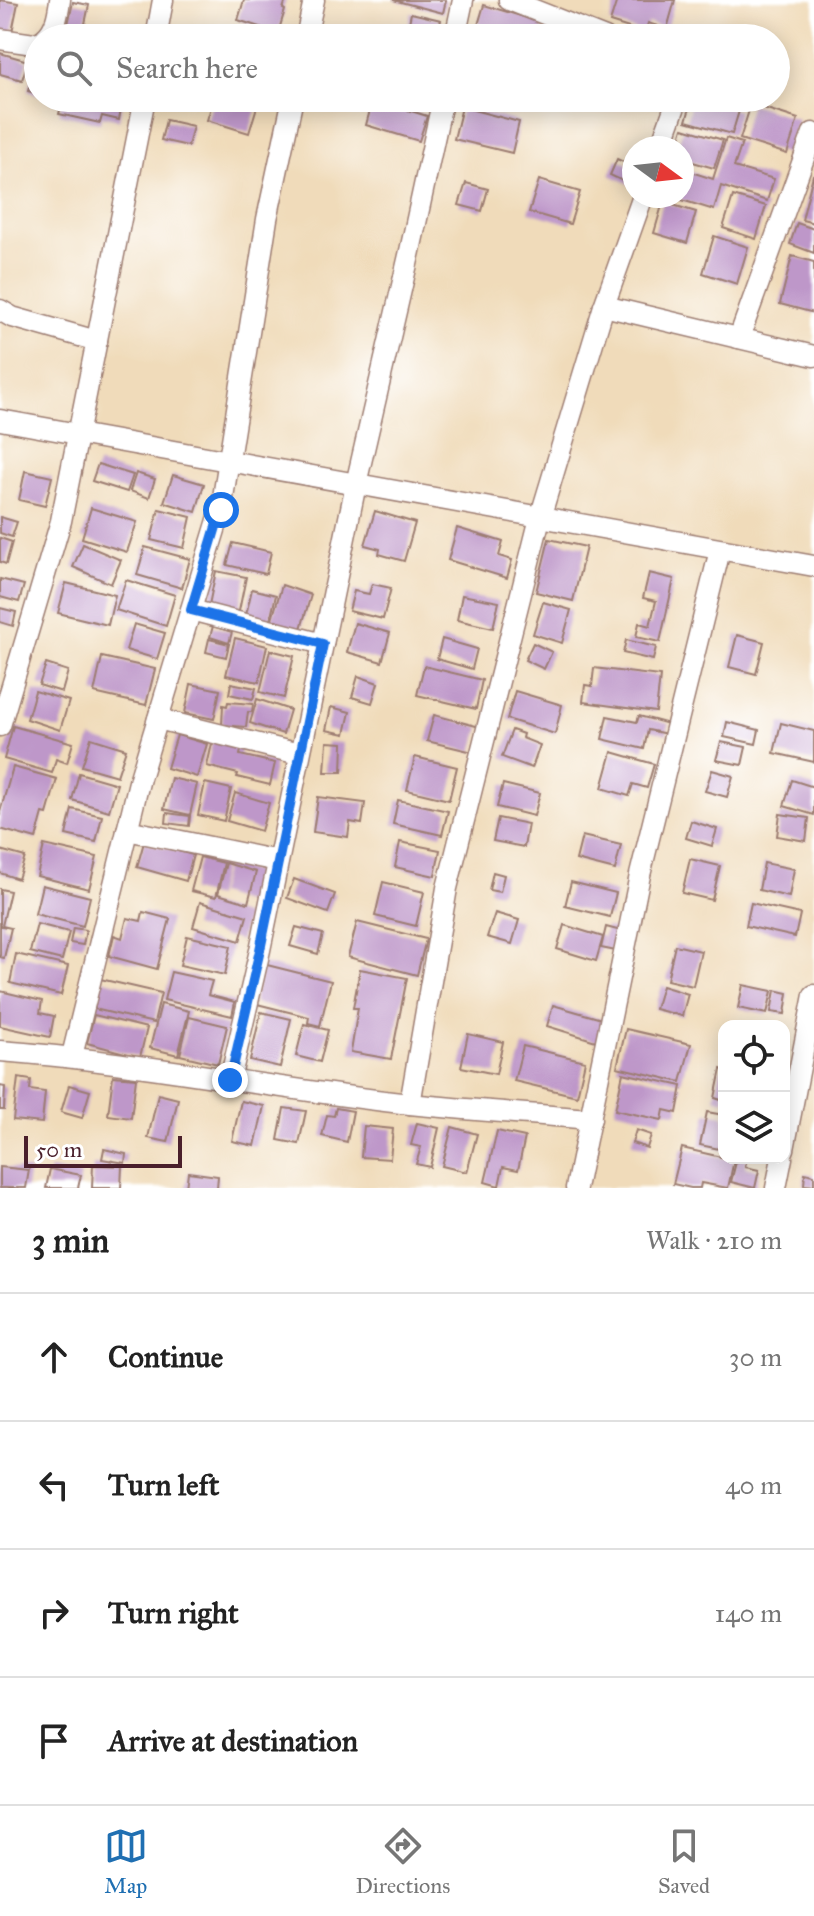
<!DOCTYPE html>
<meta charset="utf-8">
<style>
:root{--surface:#fff;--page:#f6f6f6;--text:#222;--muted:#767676;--line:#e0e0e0;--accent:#1f6fb2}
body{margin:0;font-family:"IM FELL Great Primer",serif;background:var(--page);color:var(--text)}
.controls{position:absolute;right:24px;bottom:24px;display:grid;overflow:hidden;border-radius:16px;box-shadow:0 4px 20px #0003}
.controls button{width:72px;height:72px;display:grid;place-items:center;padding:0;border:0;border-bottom:2px solid var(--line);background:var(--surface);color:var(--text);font:40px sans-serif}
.compass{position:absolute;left:622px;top:136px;width:72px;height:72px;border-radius:50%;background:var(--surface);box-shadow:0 4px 20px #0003;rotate:105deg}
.scale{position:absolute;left:24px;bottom:20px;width:158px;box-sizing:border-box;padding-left:8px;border:4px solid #4a1f2b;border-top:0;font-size:22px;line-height:28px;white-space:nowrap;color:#4a1f2b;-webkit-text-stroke:6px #fff;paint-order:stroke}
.stop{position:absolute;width:24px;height:24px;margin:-18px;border:6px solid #1a73e8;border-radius:50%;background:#fff}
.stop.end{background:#1a73e8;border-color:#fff;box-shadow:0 2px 8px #0008}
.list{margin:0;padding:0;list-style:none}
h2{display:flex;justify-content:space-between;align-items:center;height:104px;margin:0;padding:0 32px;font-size:34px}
h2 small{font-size:26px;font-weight:400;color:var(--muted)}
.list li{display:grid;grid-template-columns:52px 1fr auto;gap:24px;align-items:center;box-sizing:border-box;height:128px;padding:0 32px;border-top:2px solid var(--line)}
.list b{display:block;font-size:30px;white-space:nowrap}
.list em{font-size:26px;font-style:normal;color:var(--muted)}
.icon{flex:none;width:44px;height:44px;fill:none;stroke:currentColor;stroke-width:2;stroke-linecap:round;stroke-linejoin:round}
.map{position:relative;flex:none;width:814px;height:1188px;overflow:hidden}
.search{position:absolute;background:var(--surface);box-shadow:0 4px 20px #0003;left:24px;right:24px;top:24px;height:88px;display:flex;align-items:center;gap:20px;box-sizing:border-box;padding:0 28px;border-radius:44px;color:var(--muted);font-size:30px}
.sheet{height:616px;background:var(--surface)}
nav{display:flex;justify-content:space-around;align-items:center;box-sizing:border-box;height:112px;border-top:2px solid var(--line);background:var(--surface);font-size:22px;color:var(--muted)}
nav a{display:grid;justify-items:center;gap:4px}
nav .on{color:var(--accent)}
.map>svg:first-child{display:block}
</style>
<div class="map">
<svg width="814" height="1188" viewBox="0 0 814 1188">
<rect width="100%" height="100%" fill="#fff"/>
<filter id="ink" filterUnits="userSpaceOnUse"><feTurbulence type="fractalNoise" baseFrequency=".0125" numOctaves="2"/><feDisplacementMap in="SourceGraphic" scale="16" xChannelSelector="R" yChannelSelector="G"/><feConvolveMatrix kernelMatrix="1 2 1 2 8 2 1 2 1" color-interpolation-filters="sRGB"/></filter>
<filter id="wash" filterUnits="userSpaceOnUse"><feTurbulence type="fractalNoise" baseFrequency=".006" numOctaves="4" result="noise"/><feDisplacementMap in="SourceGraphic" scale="32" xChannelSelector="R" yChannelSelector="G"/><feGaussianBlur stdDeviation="1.8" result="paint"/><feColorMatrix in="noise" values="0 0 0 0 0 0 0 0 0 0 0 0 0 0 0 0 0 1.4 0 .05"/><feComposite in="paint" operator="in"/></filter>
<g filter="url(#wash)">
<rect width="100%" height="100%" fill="#f0dbba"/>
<g id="blocks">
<!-- building -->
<g fill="#be97c9">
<path d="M0,0L18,3L11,37L0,34Z"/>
<path d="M244,0H286L283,9L285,10L278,33L238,20Z"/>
<path d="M393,0H446L443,13Z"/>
<path d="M617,0H675L667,29L648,23L645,33L610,22Z"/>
<path d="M73,2L89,5L83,33L67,29Z"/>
<path d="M484,5L544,23L540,38H486L475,35Z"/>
<path d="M411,13L441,20L437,38H406Z"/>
<path d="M0,53L28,61L22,80L0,74Z"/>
<path d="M33,72L38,73V94L28,91Z"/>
<path d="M63,98H123L119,120L102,116L100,123L59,114Z"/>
<path d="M214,98H252L259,100L249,133L207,120Z"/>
<path d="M631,98H660L658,107Z"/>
<path d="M693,98L739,111L732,134L686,121Z"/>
<path d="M373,99L427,116L419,141L366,125Z"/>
<path d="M751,104L798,119L787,154L740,139Z"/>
<path d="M462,107L519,122L512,153L454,139Z"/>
<path d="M166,120L193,126L188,146L161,140Z"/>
<path d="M683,128L723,140L714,168L682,159V148H677Z"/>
<path d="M726,138L742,143L734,167L774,179L767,201L721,186L714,210L672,197L682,196V169L713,179Z"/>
<path d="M617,159L634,167V178L631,185L610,175Z"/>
<path d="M813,175H814V223L802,220Z"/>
<path d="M539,180L580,192L570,224L529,212Z"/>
<path d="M466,183L488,189L482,211L459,205Z"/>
<path d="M733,196L766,206L756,239L723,228Z"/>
<path d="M663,202L696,212L687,243L654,233Z"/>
<path d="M797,223L814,229V253L790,244Z"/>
<path d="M714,236L748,247L737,284L703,273Z"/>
<path d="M792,256L814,262V313L780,304Z"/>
<path d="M98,464L133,475L127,492L92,481Z"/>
<path d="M25,471L52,477L45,506L19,500Z"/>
<path d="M136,473L155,479L149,498L130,491Z"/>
<path d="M173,475L204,484L196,512L164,502Z"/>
<path d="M91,508L137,522L127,552L82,538Z"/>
<path d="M159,509L191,517L184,548L151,540Z"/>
<path d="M375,511L415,523L404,561L379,554L380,549L365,545Z"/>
<path d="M0,517L17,522L12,537L0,533Z"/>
<path d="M457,528L503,542L499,556L512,560L507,578L448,560Z"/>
<path d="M0,538L12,542L6,564L0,562Z"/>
<path d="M549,539L586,547L573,601L536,592Z"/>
<path d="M233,543L271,552L266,574L227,565Z"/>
<path d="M83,544L121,560L111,584L73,567Z"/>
<path d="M145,547L190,559L182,588L137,575Z"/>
<path d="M216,571L246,577L238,616L208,610Z"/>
<path d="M649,573L674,579L660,642L636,637L639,623L650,626L656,601L643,598Z"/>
<path d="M0,579L24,585L19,602L0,597Z"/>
<path d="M126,580L175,595L166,626L116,610Z"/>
<path d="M66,583L115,595L108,625L58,613Z"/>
<path d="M372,584L391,588L383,619L349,611L354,591L369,594Z"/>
<path d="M282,585L311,595L300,632L271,623Z"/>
<path d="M252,589L276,595L270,621L246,615Z"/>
<path d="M462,595L499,602L493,628L457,620Z"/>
<path d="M543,602L571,610L562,643L533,634Z"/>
<path d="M0,608L16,612L13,626L0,622Z"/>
<path d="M355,623L390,633L382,662L347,652Z"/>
<path d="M134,624L165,633L157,659L126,650Z"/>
<path d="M213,626L232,632L229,643L210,637Z"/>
<path d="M737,635L764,642L756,674L729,667Z"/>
<path d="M235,638L267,646L259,682L226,675Z"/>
<path d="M209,639L229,644L226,657L206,652Z"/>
<path d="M442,639L477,649L472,669L437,659Z"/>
<path d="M626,640L656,647L653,660L623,653Z"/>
<path d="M533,643L552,652L544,669L525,660Z"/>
<path d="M270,650L294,656L284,698L260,692Z"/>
<path d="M102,657L155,669L146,705L94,693Z"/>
<path d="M46,664L68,671L62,692L39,685Z"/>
<path d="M424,666L482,680L476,709L417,695Z"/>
<path d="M594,668L660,676L656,712L583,702L585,685L592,686Z"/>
<path d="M358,676L378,683L372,703L352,697Z"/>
<path d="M231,683L256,688L253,699L229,694Z"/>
<path d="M191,684L220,690L214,719L185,713Z"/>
<path d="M35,691L69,701L60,730L27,719Z"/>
<path d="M515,691L562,705L555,734L507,719Z"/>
<path d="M257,699L290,710L283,734L250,723Z"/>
<path d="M228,702L253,704L252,712H248L246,727L222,725L223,705L227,706Z"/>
<path d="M331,707L350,712L345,734L326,730Z"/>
<path d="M434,715L480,727L473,752L427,741Z"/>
<path d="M607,716L637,722L639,716L669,724L667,734L648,730L644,749L602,739Z"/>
<path d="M727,722L759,730L756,744L724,737Z"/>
<path d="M781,723L814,731V762L774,753Z"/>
<path d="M13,726L73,743L67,763L56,759L52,773L4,759Z"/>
<path d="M512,730L523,734L522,738L540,745L532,768L502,757Z"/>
<path d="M177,735L207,744L197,777L167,768Z"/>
<path d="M91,738L126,749L117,776L82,766Z"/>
<path d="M213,739L242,745L240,755L275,763L270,785L237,777L238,774L207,766Z"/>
<path d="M327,742L343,743L342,772H325Z"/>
<path d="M721,742L746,747L742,765L716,760Z"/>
<path d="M612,752L654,764L647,788L633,784L629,796L602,788Z"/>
<path d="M415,757L457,767L449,800L407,790Z"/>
<path d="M13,767L57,779L47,814L43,813L36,839L0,829V812Z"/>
<path d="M712,770L733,776L727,797L705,791Z"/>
<path d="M79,773L117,784L109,811L72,800Z"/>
<path d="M171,778L197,784L190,815L164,809Z"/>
<path d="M792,780L814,787V815L784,806Z"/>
<path d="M205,783L231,789L224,821L198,815Z"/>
<path d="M503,784L540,793L534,816L497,807Z"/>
<path d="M235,793L269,803L261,831L227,821Z"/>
<path d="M318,797L365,803L362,824L350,822L348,837L313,832Z"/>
<path d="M398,800L448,811L442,835L393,824Z"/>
<path d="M72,809L102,816L96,842L66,835Z"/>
<path d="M167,813L190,816L189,826L166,823Z"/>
<path d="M780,814L809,818L806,841L777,836Z"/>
<path d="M498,818L528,824L524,847L493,841Z"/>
<path d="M691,821L717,829L712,846L686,838Z"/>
<path d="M582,836L621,845L615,870L576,860Z"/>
<path d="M144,842L193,855L186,881L137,867Z"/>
<path d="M400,842L440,850L435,876L395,867Z"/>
<path d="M44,845L97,857L89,889L37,876Z"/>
<path d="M0,850L25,857L18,879L0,873Z"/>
<path d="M200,857L224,863L216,897L191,891Z"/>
<path d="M690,859L720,866L712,900L682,893Z"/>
<path d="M226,863L256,872L248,903L218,894Z"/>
<path d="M764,863L794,869L789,897L759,890Z"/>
<path d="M493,872L504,875L500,892L489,890Z"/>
<path d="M294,879L335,894L328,913L287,898Z"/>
<path d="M383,882L424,892L416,926L375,916Z"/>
<path d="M571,882L616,893L610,917L565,906Z"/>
<path d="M42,885L90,897L83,926L35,914Z"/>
<path d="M0,889L10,891L2,926L11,928L4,958L0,957Z"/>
<path d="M200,902L247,916L240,941L193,927Z"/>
<path d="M751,903L800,914L795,937L746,926Z"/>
<path d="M143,912L170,919L157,969L109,956L114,935L122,938L127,918L141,921Z"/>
<path d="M495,913L519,920L512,944L487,937Z"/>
<path d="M357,922L426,939L417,975L348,957Z"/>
<path d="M37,924L69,932L62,960L30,952Z"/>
<path d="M564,925L603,937L596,961L557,949Z"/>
<path d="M296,927L323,934L318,954L290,946Z"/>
<path d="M606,927L625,932L621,952L601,948Z"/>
<path d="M73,928L86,930L83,945L70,943Z"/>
<path d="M187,936L231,946L225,975L180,965Z"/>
<path d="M675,945L701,951L693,986L667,980Z"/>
<path d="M16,954L68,966L61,995L10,983Z"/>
<path d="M263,964L331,981L320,1026L308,1023L309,1017L253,1003Z"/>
<path d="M360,969L407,978L391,1059L351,1052L358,1008H353Z"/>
<path d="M171,972L212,981L208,995L235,1002L232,1016L164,1000Z"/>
<path d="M96,978L161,993L154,1023L90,1008Z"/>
<path d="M743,985L772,991L767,1014L738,1008Z"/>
<path d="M662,986L688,994L682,1016L655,1009Z"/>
<path d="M775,990L788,993L785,1014L771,1012Z"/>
<path d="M0,991L42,1001L40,1013L54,1016L50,1037L0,1026Z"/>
<path d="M161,1004L189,1011L178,1055L150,1048Z"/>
<path d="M553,1005L605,1020L599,1042L547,1026Z"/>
<path d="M261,1012L291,1019L280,1067L250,1060Z"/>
<path d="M94,1015L147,1028L140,1057L87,1043Z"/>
<path d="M189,1017L227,1026L218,1064L180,1055Z"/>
<path d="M304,1024L328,1030L320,1062L296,1056Z"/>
<path d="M626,1029L691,1044L681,1082L617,1067Z"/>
<path d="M468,1034L503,1042L496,1074L461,1067Z"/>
<path d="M523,1046L585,1061L577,1096L514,1081Z"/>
<path d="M721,1069L724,1070V1101L715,1098Z"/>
<path d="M623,1073L682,1086L677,1113L664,1110L662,1120L615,1110Z"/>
<path d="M113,1076L136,1078L131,1118L108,1115Z"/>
<path d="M18,1078L31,1080L30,1090L45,1092L42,1123L13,1120Z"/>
<path d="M69,1085L90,1091L82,1118L61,1112Z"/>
<path d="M0,1086L5,1087L4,1110H0Z"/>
<path d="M158,1094L178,1099L168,1142L148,1138Z"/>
<path d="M241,1101L264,1106L255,1146L232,1141Z"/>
<path d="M284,1108L306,1111L299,1144L278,1140Z"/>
<path d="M336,1108L353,1111L347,1142L322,1136L327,1115L334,1116Z"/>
<path d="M707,1112L724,1115V1150L700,1145Z"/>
<path d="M417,1123L439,1128L430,1167L416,1164L421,1147L411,1145Z"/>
<path d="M364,1126L393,1129L390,1159L361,1157Z"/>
<path d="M452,1127L477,1134L467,1172L442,1166Z"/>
<path d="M636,1130L651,1135L647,1148L632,1143Z"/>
<path d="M497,1131L525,1137L518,1170L503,1167L499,1186L485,1182Z"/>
<path d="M682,1148L734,1160L728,1188L701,1183L700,1188H691L673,1184Z"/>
<path d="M104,1149L126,1154L125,1163L102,1159Z"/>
<path d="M737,1158H747L745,1167L759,1170L755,1188L731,1182Z"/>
<path d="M93,1165L122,1166L121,1188H92Z"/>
<path d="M0,1167L29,1170L26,1188H0Z"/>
<path d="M50,1169L81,1175L78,1188H46Z"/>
<path d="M188,1172L218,1176L217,1188H186Z"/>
<path d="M805,1173L814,1175V1186L804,1185Z"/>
</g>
</g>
</g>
<g filter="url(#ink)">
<use href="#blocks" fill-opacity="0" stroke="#9d7d72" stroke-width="2"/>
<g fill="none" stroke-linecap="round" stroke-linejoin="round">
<!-- street casing -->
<g stroke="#9d7d72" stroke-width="23">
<g id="street">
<path d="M509,0L605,38"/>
<path d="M45,38C56,29 58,14 60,0"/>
<path d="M156,38L163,0"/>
<path d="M306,38L314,0"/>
<path d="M455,38L463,0"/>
<path d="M0,39L34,44L38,42"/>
<path d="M660,148L678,98"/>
<path d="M604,306L814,356"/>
<path d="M0,310L12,317L97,341"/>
<path d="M739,338L813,133"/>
<path d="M0,420L814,566"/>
<path d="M191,610L323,644"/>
<path d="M158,719L299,754"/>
<path d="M0,726L61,521L145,98"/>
<path d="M127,830L278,861"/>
<path d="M0,1051C137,1061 273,1089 410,1104C470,1110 531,1114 591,1119"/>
<path d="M72,1056L140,778L221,510L267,219L293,98"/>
<path d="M230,1080L260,950L356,484L410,251L443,98"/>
<path d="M410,1104L447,888L540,518L604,306L643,196"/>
<path d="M784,1149L814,995"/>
<path d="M576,1188L640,875L720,550"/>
<path d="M776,1188L782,1158"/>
</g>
</g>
<!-- street -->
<use href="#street" stroke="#fff" stroke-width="20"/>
</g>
</g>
<g fill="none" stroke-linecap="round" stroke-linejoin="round" filter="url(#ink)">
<!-- route -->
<path stroke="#1a73e8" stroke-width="10" d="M221,510L191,610L323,644L260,950L230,1080"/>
</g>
</svg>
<div class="controls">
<button><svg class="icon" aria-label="locate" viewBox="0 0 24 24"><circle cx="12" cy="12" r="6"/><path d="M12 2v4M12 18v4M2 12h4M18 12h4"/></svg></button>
<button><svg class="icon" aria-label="layers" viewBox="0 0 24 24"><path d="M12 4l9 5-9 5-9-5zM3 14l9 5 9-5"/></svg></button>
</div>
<svg class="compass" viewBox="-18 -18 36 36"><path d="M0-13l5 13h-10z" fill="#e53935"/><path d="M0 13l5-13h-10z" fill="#767676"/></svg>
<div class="scale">50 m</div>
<div class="stop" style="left:221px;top:510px"></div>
<div class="stop end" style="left:230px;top:1080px"></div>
<div class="search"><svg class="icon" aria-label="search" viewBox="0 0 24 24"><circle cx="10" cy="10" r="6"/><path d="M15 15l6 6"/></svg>Search here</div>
</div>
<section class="sheet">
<h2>3 min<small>Walk · 210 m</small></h2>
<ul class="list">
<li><svg class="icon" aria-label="ahead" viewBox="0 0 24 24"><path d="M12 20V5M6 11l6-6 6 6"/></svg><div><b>Continue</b></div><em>30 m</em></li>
<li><svg class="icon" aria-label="left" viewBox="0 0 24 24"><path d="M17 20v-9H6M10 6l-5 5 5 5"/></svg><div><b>Turn left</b></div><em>40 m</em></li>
<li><svg class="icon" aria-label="right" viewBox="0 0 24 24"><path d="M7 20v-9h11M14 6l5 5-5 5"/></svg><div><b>Turn right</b></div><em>140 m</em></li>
<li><svg class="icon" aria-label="arrive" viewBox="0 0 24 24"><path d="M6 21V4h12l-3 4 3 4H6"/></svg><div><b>Arrive at destination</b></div></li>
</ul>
</section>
<nav>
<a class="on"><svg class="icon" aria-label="map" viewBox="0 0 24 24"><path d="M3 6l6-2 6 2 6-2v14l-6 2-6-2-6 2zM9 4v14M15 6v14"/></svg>Map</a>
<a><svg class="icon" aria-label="directions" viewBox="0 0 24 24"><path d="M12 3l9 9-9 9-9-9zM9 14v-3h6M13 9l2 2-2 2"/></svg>Directions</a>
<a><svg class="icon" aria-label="saved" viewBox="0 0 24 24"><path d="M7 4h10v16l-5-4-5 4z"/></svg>Saved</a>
</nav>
